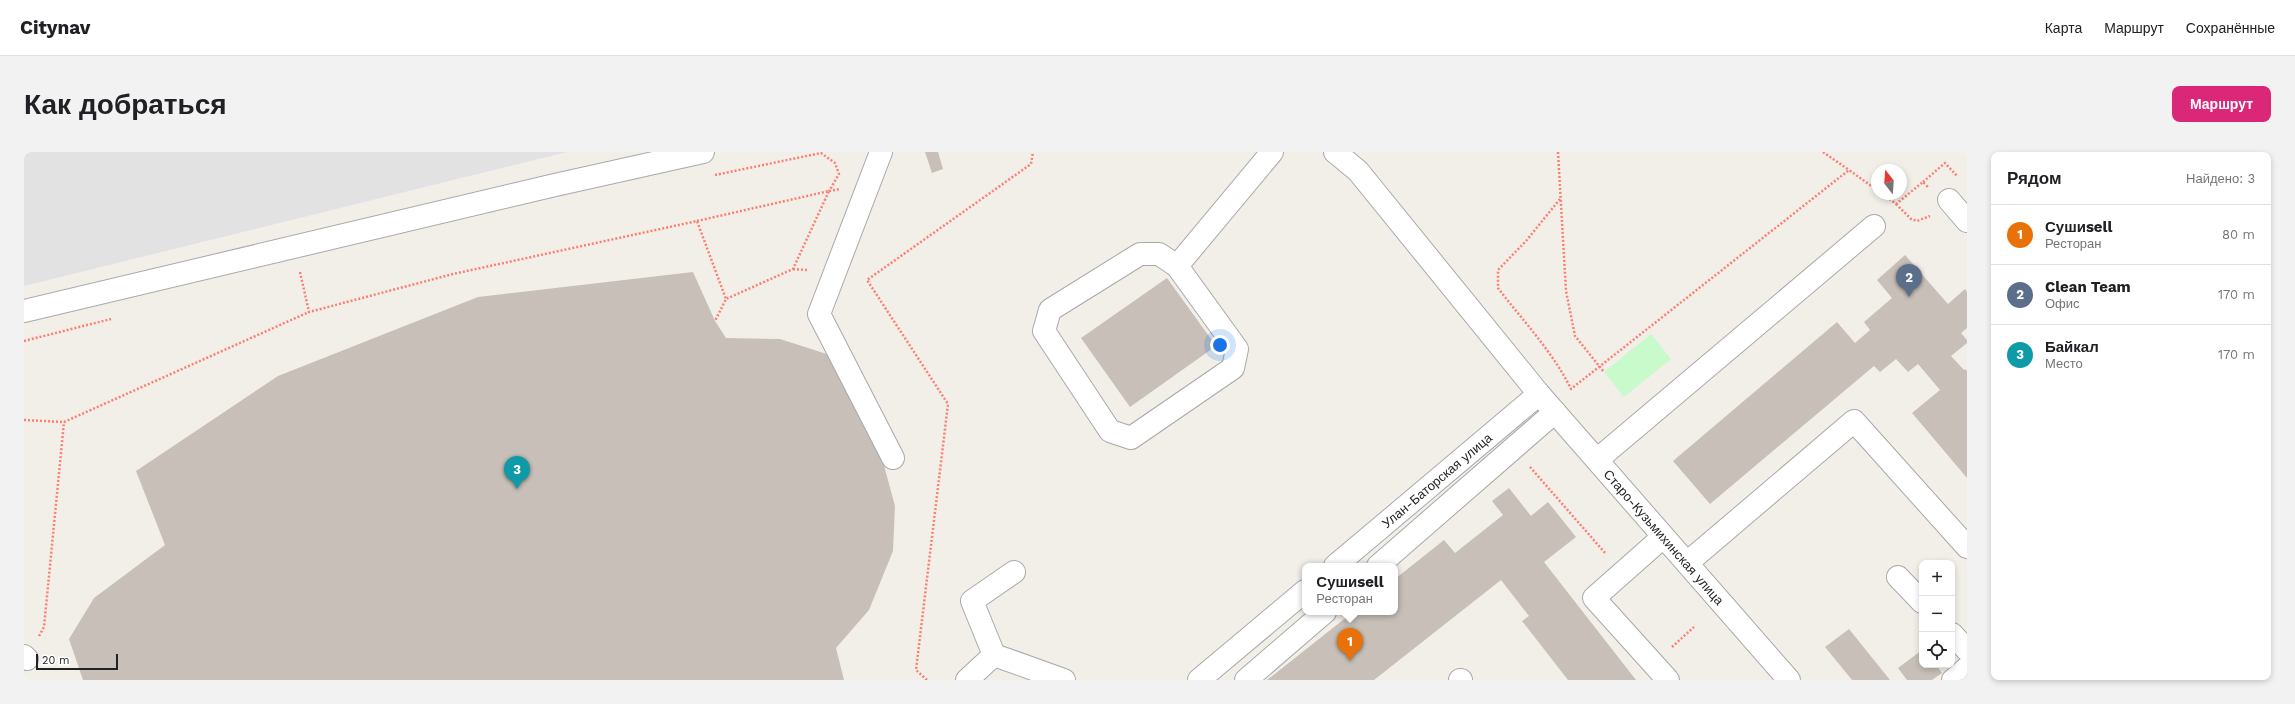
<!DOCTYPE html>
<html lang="ru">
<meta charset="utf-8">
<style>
:root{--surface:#fff;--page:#f2f2f2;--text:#202124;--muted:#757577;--line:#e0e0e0;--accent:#db2777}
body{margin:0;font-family:"Work Sans",sans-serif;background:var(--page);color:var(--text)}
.controls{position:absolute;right:12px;bottom:12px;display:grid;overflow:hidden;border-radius:8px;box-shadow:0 2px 6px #0003}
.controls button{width:36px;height:36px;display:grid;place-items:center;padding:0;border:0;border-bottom:1px solid var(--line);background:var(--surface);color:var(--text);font:20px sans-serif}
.compass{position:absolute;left:1847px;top:12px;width:36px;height:36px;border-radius:50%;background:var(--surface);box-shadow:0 2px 6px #0003;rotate:343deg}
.scale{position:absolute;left:12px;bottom:10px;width:82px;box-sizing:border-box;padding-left:4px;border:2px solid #222;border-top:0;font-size:11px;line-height:14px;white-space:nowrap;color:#222;-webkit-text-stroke:3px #fff;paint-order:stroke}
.you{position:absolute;left:1196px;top:193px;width:14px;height:14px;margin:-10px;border:3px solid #fff;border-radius:50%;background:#1a73e8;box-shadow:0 0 0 6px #1a73e833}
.badge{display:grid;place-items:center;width:26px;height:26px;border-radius:50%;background:var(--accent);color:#fff;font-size:13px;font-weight:700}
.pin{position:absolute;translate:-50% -33px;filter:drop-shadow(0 1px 2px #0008)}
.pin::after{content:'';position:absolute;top:21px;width:14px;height:12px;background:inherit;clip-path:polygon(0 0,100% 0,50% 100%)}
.popup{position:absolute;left:1278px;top:411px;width:96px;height:52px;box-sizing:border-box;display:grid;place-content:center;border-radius:8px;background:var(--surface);filter:drop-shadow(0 1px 3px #0005);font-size:13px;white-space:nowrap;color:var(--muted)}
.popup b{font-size:15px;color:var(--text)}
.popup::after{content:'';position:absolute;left:50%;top:100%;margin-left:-8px;border:8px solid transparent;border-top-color:var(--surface)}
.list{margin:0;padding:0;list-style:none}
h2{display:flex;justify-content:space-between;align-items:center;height:52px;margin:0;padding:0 16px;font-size:17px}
h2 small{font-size:13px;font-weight:400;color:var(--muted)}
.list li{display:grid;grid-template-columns:26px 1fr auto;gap:12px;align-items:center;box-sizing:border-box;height:60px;padding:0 16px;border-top:1px solid var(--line)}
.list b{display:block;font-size:15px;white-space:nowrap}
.list p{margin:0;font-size:13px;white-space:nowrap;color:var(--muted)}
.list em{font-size:13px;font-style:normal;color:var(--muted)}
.icon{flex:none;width:22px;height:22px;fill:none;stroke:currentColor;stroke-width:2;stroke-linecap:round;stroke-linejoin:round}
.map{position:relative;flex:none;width:1943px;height:528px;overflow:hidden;border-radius:8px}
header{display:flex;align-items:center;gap:24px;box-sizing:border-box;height:56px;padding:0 20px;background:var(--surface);border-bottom:1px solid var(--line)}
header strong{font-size:19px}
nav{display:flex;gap:22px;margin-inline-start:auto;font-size:14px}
.intro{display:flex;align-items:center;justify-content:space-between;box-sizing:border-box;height:96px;padding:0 24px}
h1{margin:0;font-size:28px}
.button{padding:10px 18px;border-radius:8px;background:var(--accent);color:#fff;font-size:14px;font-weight:700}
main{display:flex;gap:24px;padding:0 24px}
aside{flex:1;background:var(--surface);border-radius:8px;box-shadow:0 2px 6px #0003}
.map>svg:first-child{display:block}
</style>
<header>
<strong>Citynav</strong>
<nav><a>Карта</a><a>Маршрут</a><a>Сохранённые</a></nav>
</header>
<div class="intro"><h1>Как добраться</h1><a class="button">Маршрут</a></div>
<main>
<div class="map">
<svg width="1943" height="528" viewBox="0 0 1943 528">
<rect width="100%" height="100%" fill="#f2efe9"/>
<!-- park -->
<path fill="#c8facc" d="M1627,182L1647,207L1600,245L1580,220Z"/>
<!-- parking -->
<path fill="#e2e2e2" d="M0,0H543L0,134Z"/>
<!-- building -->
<g fill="#c7bfb8">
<path d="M901,0H914L919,17L908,21Z"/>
<path d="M1881,103L1924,152L1941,137L1943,140V176L1937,181L1943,188V191L1927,204L1940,218L1941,217L1943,219V326L1888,261L1916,238L1894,212L1884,220L1872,207L1856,220L1850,214L1686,352L1649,309L1813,170L1831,191L1846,178L1840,170L1868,146L1853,128Z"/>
<path d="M669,120L691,169L702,186L756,187L809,204L855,295L871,354L869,399L845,458L812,496L820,528H59L45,487L70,446L141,393L112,319L254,224L454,145Z"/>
<path d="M1143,126L1192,194L1106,255L1057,186Z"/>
<path d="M1485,336L1507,364L1524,350L1552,385L1520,410L1612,528H1544L1498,469L1505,464L1477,428L1350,528H1243L1329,460H1371V427L1420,388L1431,401L1479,363L1468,349Z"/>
<path d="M1825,477L1866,528H1828L1801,495Z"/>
<path d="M1898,498V513H1912L1918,521L1908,528H1883L1874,516Z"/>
</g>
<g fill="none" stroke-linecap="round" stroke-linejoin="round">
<!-- minor casing -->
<g stroke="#a9a9a9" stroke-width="24">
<g id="minor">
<path d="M857,0L795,162L869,306"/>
<path id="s1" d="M1311,0L1334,19L1515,242L1765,528"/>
<path d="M1925,48L1943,69"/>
<path d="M1116,102H1135L1153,114L1213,197L1209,216L1107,286L1086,279L1020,179L1026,158Z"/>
<path d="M1153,114L1248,0"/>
<path d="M0,159L531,33L679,0"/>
<path d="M1574,307L1850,74"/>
<path d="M1639,385L1570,446L1644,528"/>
<path d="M1663,411L1830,269L1943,395"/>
<path id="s2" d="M1311,414L1515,242"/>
<path d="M1354,414L1531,260"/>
<path d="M1874,425L1898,450"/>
<path d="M1928,482L1943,498"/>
<path d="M970,503L948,449L990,420"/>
<path d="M0,504L3,507"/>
<path d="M943,528L970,503L1040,528"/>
<path d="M1175,528L1281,439"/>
<path d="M1222,528L1301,460"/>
<path d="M1436,528H1437"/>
<path d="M1929,528L1943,516"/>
</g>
</g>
<!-- path -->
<g stroke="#fa8072" stroke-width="2.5" stroke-dasharray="2 2" stroke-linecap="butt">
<path d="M1534,0L1542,139L1551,184L1580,220"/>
<path d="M1799,0L1825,18"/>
<path d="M691,23L797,1L811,11L815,22L805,39"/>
<path d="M1899,30L1921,11L1933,24"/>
<path d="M805,39L816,37"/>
<path d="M1859,42L1872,52L1899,30L1904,35"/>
<path d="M1536,47L1502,89L1474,118V136C1499,169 1529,200 1547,237L1825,18L1853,38"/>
<path d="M1872,52L1887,67L1893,69L1906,64"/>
<path d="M673,69L805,39L769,117L702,147"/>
<path d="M769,117L784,118"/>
<path d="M276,120L285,160L429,122L673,69L702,147L691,169"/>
<path d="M0,189L87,167"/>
<path d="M0,268L40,270L285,160"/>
<path d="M1506,315L1582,402"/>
<path d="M15,484L20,475L40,270"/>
<path d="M1648,495L1670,475"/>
<path d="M903,528L892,518L924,252L843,128L1007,12L1009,0"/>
</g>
<!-- minor -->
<use href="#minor" stroke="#fff" stroke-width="22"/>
</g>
<g text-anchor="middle" stroke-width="4" stroke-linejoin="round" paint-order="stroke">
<!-- street labels -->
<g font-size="13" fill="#222" stroke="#fff">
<text dy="5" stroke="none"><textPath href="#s2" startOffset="133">Улан-Баторская улица</textPath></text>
<text dy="5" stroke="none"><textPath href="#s1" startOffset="507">Старо-Кузьмихинская улица</textPath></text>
</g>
</g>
</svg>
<div class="controls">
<button>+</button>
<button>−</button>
<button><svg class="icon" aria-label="locate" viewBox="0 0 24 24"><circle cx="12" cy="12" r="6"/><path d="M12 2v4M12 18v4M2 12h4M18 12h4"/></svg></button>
</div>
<svg class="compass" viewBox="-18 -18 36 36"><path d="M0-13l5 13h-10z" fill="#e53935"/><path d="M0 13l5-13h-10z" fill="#757577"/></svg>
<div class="scale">20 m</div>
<div class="you"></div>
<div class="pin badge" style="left:1326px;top:509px;background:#e8710a">1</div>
<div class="popup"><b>Сушиsell</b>Ресторан</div>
<div class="pin badge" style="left:1885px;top:145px;background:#5c6f8a">2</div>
<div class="pin badge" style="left:493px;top:337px;background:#0f9aa8">3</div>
</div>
<aside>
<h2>Рядом<small>Найдено: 3</small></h2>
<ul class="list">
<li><span class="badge" style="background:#e8710a">1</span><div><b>Сушиsell</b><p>Ресторан</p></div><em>80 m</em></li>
<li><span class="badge" style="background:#5c6f8a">2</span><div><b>Clean Team</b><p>Офис</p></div><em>170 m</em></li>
<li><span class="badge" style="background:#0f9aa8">3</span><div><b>Байкал</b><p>Место</p></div><em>170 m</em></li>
</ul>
</aside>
</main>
